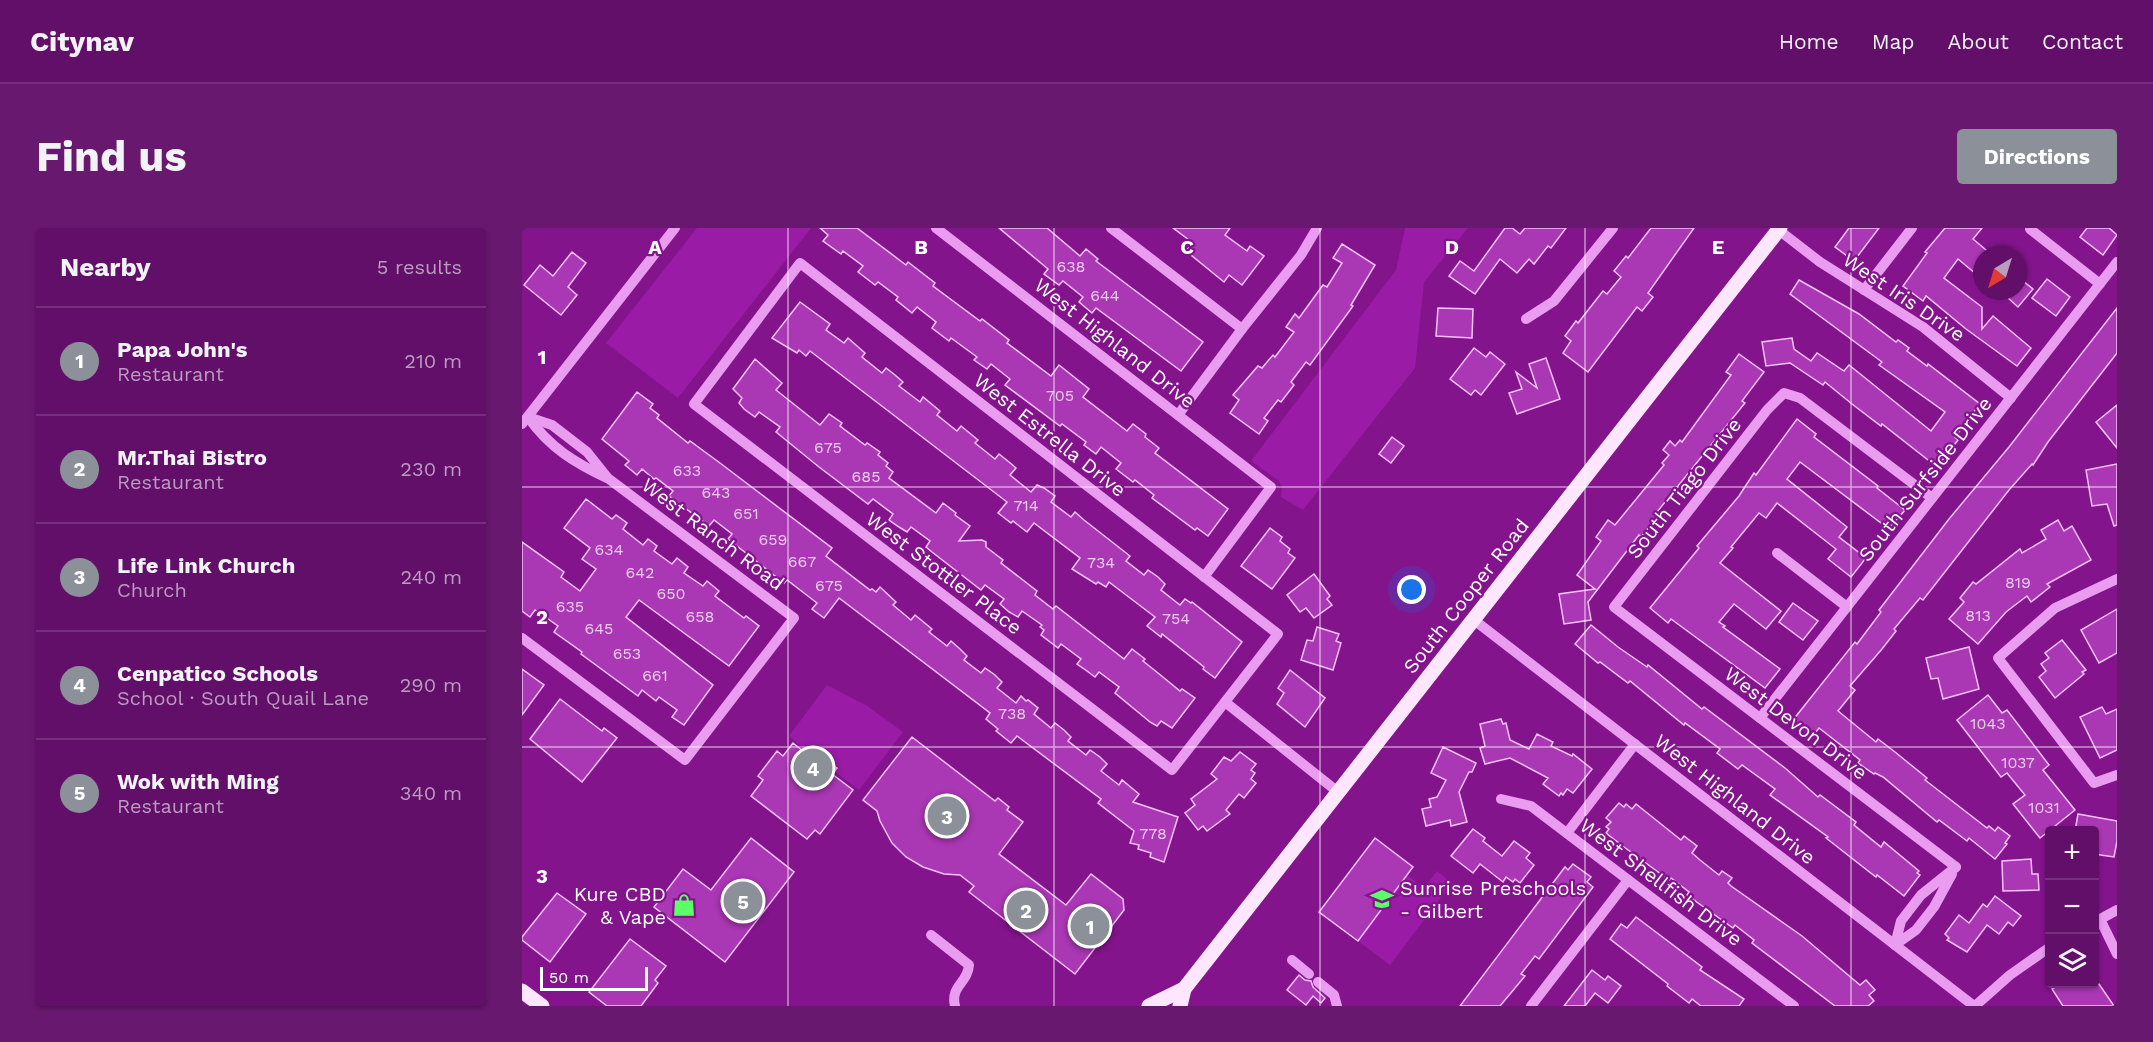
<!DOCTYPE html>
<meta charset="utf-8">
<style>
:root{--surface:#620f69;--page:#68186f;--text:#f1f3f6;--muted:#bb9cc0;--line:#762f7d;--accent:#8c9099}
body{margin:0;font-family:"Work Sans",sans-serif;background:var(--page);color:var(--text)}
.controls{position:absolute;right:18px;bottom:18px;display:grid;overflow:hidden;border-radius:6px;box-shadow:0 2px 4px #0004}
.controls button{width:54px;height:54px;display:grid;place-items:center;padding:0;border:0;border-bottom:2px solid var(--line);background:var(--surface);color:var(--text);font:30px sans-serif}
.compass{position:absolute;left:1451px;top:18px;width:54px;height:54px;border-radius:50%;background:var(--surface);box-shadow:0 2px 4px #0004;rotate:218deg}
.scale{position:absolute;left:18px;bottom:15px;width:108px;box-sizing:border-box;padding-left:6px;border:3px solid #fff;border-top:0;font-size:16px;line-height:21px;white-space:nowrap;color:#fff;-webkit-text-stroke:4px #83148c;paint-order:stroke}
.you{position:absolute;left:890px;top:362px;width:21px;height:21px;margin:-15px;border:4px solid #fff;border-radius:50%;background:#1a73e8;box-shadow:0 0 0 9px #1a73e833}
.badge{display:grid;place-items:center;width:39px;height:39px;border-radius:50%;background:var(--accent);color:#fff;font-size:20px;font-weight:700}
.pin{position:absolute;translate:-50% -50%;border:3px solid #fff;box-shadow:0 2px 6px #0006}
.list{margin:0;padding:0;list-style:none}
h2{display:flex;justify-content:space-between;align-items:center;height:78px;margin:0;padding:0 24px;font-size:26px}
h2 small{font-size:20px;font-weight:400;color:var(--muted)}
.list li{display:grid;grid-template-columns:39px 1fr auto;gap:18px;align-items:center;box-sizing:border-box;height:108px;padding:0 24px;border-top:2px solid var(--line)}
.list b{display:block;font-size:22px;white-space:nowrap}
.list p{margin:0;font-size:20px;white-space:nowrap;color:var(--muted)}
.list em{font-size:20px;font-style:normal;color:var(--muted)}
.icon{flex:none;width:33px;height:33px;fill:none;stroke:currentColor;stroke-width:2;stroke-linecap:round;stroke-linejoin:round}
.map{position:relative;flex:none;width:1595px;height:778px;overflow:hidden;border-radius:6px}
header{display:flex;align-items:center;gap:36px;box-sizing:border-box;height:84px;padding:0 30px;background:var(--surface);border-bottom:2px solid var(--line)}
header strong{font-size:28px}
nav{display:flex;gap:33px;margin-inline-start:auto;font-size:21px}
.intro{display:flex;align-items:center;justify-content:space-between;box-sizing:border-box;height:144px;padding:0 36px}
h1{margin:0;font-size:42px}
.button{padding:15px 27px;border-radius:6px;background:var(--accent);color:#fff;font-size:21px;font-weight:700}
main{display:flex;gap:36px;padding:0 36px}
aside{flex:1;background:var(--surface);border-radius:6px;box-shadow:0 2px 4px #0004}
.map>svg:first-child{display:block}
</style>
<header>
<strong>Citynav</strong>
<nav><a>Home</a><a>Map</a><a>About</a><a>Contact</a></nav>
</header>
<div class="intro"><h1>Find us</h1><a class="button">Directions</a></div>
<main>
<aside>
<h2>Nearby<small>5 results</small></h2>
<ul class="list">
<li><span class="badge">1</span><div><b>Papa John's</b><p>Restaurant</p></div><em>210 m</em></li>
<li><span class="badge">2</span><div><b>Mr.Thai Bistro</b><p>Restaurant</p></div><em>230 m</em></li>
<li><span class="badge">3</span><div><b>Life Link Church</b><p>Church</p></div><em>240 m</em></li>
<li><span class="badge">4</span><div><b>Cenpatico Schools</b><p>School · South Quail Lane</p></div><em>290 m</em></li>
<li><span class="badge">5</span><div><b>Wok with Ming</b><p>Restaurant</p></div><em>340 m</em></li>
</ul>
</aside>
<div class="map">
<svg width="1595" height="778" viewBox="0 0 1595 778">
<rect width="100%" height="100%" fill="#83148c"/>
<!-- green -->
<g fill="#9a1ba6">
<path d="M175,0H289L156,170L84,115Z"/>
<path d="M883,0H946L902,54L893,140L781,282L759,269L760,259L757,253L729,233L874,42Z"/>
<path d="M305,457L345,478L381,504L337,562L313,544L316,539L290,520L286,524L267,508Z"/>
<path d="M915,643L930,655L868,737L836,713L885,647L902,660Z"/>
</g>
<!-- building -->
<g fill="#aa37b3" stroke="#f7c3fc" stroke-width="1.5">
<path d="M298,0H335L384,37L386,34L413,55L411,58L458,93L460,91L487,112L485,115L529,148L537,137L567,161L561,169L605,203L611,196L624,206L623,209L637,220L633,225L706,281L686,308L675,300L673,302L630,270L632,267L613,252L611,254L594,241L599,235L579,219L574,226L562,217L564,214L540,196L538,198L483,157L488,151L469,136L465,141L452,132L455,129L429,110L427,113L410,100L414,94L395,79L390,85L374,72L376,69L356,54L353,57L336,44L341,38L321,23L319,26L301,13L306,7Z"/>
<path d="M477,0H525L558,28L564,21L576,31L574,33L681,114L659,143L574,80L570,85L557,74L561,69L541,53L537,57L522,46L526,41Z"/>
<path d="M651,0H708L703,7L725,23L728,18L742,28L720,57L707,47L702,54L664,23L671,15Z"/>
<path d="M983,0H990L998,6L1003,0H1044L1029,20L1026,18L1012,36L1007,31L995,45L978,31L953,66L927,48L938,33L952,43Z"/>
<path d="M1129,0H1172L1126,65L1131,69L1120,83L1115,79L1066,144L1041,125L1049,113L1043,108L1054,93L1056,95L1081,63L1085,66L1099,49L1092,43L1104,28L1106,30Z"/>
<path d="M1327,0H1357L1332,33L1313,19Z"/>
<path d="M1423,0H1460L1451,11L1470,27H1460V51L1436,31L1422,50L1460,79V101L1471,88L1509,120L1495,138L1444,101L1404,68L1401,73L1381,58L1405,25L1403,24Z"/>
<path d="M1565,0H1587L1595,7L1581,27L1558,9Z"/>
<path d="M820,16L853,37L829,77L831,78L788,137L784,134L769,154L772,157L759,174L756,172L742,190L746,193L737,206L708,185L717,172L711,167L736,138L740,140L751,127L753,129L772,104L764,99L773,86L777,90L801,57L805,59L820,35L811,30Z"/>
<path d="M50,24L64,35L46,59L55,67L39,87L2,57L18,37L31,48Z"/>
<path d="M1496,49L1511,61L1496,79L1486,70L1491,63H1496Z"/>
<path d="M1525,51L1548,69L1534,88L1510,70Z"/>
<path d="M1277,52L1337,86L1374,114L1376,112L1387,120L1385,123L1405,138L1406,136L1458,176L1433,209L1436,212L1415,239L1360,196L1359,198L1330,176L1303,154L1301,157L1268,135L1244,138L1240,114L1270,110L1272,121L1289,133L1295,125L1322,143L1327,137L1409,203L1423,184L1357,137L1360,134L1268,66Z"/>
<path d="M278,74L308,96L304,102L322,115L326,110L343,125L340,129L360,145L364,140L373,147L381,154L377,158L398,174L401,169L418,183L415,187L435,203L439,198L456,212L453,215L473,231L477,226L487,234L494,240L488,247L509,264L515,257L522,260L533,268L529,274L549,289L553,284L562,292L608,328L604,333L622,347L626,342L636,349L643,356L639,362L658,377L663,371L669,375L670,374L720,414L693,450L681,441L682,439L640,406L639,409L625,398L633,389L587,354L584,359L576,354L574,356L550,341L558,330L512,295L505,304L491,293L489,295L476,285L485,274L288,123L284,128L277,122L275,125L250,110Z"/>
<path d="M916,80L951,81L950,110L914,108Z"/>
<path d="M1595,80V125L1526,214L1511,237L1510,236L1487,262L1401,372L1398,370L1372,401L1374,403L1360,421L1328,458L1333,462L1316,483L1354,514L1356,511L1373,524L1405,550L1403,552L1465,600L1467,598L1473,603L1476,599L1488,608L1483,615L1485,616L1473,631L1447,610L1445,613L1417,592L1415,594L1361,549L1353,545L1352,546L1336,535L1338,532L1297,500L1291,508L1271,492L1333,414L1335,416L1359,384L1357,382L1427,291L1487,219Z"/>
<path d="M952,120L964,129L968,124L983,136L959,167L953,162L949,167L928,151Z"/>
<path d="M1217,126L1242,144L1220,173L1223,175L1135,284L1138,286L1119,309L1117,307L1066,374L1069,392L1042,396L1037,366L1073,361L1055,347L1079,313L1074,309L1086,292L1093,297L1142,237L1140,235L1147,227L1141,222L1148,213L1153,218L1158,212L1160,214L1209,147L1204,144Z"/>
<path d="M1024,130L1038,171L995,186L987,165L1000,161L994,144L1015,160L1007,136Z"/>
<path d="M233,131L260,155L254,162L298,197L307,186L320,195L318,198L343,217L345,215L358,224L356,227L366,235L364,238L371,244L367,250L414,285L421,275L434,285L433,287L448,298L437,313L460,312L464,314V319L481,332L479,335L515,363L513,367L531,381L534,378L602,431L610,421L623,431L621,433L636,445L658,463L660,461L673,470L650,500L639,493L635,498L628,494L593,465L597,459L577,444L573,449L565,443L555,436L559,431L539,416L536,420L519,407L522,402L518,399L520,397L500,383L496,389L487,384L478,376L482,371L463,357L459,362L410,324L404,319L408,313L389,299L385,304L377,299L367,292L371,286L351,271L346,276L297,239L254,204L258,199L237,184L233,189L222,181L217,175L220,170L211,161Z"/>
<path d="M115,164L131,176L128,180L137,187L135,190L166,215L168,213L198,235L310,320L304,328L348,362L350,361L354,364L358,359L374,374L371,377L389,392L393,387L410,401L407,404L425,418L429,413L438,421L445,428L442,432L459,445L463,440L473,447L480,454L475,460L494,475L499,468L504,473L506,472L516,480L512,486L529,500L533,495L542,502L549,509L546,513L564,527L568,522L578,529L585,536L579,543L597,557L600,552L617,566L611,574L656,589L642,634L628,629L629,625L616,621L617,617L608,615L612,603L576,575L579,571L495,508L489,515L474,503L476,501L464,491L468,485L317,370L302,390L290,381L295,375L265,352L262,355L206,311L210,306L192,292L187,298L147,268L151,263L134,250L132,251L120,241L115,247L103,237L107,233L80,211Z"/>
<path d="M1595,177V220L1574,194Z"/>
<path d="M1275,191L1294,206L1292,209L1356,258L1355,260L1383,282L1367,301L1278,234L1265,251L1325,299L1317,309L1344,330L1329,349L1306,331L1314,321L1255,275L1244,290L1237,285L1209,319L1211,320L1198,335L1259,383L1244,401L1212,376L1197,394L1203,398L1201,399L1258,441L1243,460L1149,391L1146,395L1128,380L1177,320L1175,318L1217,268L1232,245L1234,247Z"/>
<path d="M870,209L882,218L869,235L857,226Z"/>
<path d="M1595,236V297L1592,298L1585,276L1570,278L1564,242Z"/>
<path d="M64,271L90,291L94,287L105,295L101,301L121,317L126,311L135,318L132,323L150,336L155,330L166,339L162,345L181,358L185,353L197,363L193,368L222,390L224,388L237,398L207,438L117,372L104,389L191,457L162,497L150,489L155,482L137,469L134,473L120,462L116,468L59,426L60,424L32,404L36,398L13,382L8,389L0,383V314L42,344L39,349L58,363L74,341L60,331L68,320L42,300Z"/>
<path d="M1536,292L1542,303L1550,298L1569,332L1525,356L1528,359L1509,374L1505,368L1484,384L1456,416L1427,391L1442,374L1438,370L1451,354L1454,356L1498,321L1500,325L1524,311L1519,302Z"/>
<path d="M748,300L760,309L758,313L768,321L766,325L773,330L750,361L719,338Z"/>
<path d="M792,346L808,368L805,371L810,377L792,390L784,380L778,384L765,367Z"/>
<path d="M1271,375L1296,393L1281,412L1257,394Z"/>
<path d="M1595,381V425L1577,435L1559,402Z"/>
<path d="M1069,397L1096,419L1125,439L1126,437L1180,481L1182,479L1263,540L1296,569L1298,567L1334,594L1332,597L1359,619L1362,614L1397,643L1395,645L1398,647L1382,668L1355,647L1354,649L1304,610L1306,609L1248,567L1253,561L1220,537L1216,541L1195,525L1198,521L1163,495L1162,497L1108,453L1106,455L1078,434L1076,435L1053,416Z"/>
<path d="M795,399L817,406L814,413L819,415L811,442L779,432L785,412L791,413Z"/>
<path d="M1540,412L1564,442L1560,444L1562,446L1533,470L1517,449L1524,443L1519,436L1527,430L1523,425Z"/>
<path d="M1447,419L1457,461L1421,471L1416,450L1409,451L1404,430Z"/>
<path d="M0,441L22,457L0,487Z"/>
<path d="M768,442L803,470L783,499L755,476L762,465L756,460Z"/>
<path d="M1466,467L1480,485L1485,482L1527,537L1521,542L1553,582L1518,610L1491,576L1503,567L1485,545L1479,549L1435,492Z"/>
<path d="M38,471L80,503L82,500L95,510L60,554L8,511Z"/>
<path d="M1580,479L1584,486L1595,481V522L1578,530L1558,489Z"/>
<path d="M979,491L981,496L984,495L988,512L1007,521L1015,506L1031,514L1029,518L1050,528L1051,526L1070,541L1051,565L1045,561L1041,567L1039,565L1037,568L1021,556L1026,550L988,530L963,536L958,520L963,518L958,496Z"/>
<path d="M390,509L473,573L476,570L487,579L485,582L501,594L477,626L544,677L569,646L601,671L602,682L553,746L447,664L452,658L438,647L422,646L401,639L384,629L370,615L358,593L355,583L341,572Z"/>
<path d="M271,515L286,527L290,521L315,540L310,546L331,562L298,606L293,602L285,611L229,568L241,552L236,548L255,523L261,528Z"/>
<path d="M921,519L954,535L950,544H947L937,564L945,594L929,598L928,592L904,598L900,581L909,579L907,571L915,569L924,552L909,545Z"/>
<path d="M718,524L734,536L729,542L733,545L729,551L734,555L722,570L717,566L704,582L708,586L685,603L681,598L676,602L663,585L673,577L669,571L695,551L689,546L702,529L709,533Z"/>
<path d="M1097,575L1102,579L1104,576L1110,581L1114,576L1159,612L1162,608L1175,618L1170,625L1178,632L1197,647L1200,643L1210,650L1206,655L1209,658L1280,708L1338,757L1344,752L1353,762L1347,767L1352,773L1346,778H1313L1230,715L1232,712L1213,697L1211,700L1165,667L1167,664L1149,650L1147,652L1102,619L1084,605L1087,601L1084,599L1089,594L1084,590Z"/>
<path d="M1556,586L1595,593V613L1592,629L1572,626V603H1553Z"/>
<path d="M951,601L963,610L961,613L980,628L992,613L1008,625L1004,630L1012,637L998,655L993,651L991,654L984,649L981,654L958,636L951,645L929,628Z"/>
<path d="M229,610L272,644L203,734L132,679L161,641L189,662Z"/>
<path d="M853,610L891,639L836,713L797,684Z"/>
<path d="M1509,631L1510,646H1516L1517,662L1481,663L1480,633Z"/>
<path d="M1051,636L1069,649L1065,654L1071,659L1017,731L1013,728L999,746L1003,748L978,778H938L1043,639L1046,642Z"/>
<path d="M35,665L64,686L28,734L0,712V709Z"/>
<path d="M1473,668L1499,688L1491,698L1486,694L1477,706L1465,697L1445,724L1425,712L1427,710L1423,706L1437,687L1447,695L1461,676L1465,679Z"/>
<path d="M1114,689L1180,739L1178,742L1222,771L1217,778H1179L1170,771L1167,775L1145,758L1146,756L1088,711L1099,696L1105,700Z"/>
<path d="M108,711L144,738L133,752L136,755L119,778H85L67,764Z"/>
<path d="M1070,742L1083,752L1086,748L1099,758L1086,775L1073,765L1063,778H1042Z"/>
<path d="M777,747L783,752L789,753L791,759L803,770L799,775L791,768L784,777L765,762Z"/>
<path d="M1538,756H1577L1592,778H1541L1530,761Z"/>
</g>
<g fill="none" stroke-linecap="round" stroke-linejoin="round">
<!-- minor -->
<g stroke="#e99cf0" stroke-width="10">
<path d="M414,0L749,259L682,349"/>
<path d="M589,0L720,101"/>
<path d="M1254,0L1298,34L1401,99L1489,170"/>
<path d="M1508,1L1578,56"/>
<path d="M278,35L756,406L650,542L172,176Z"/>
<path d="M1342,62L1390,0"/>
<path d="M1004,91L1032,73L1091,0"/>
<path d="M656,187L720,101L779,27L795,0"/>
<path d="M6,189L30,197L65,224L85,249"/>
<path d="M0,196L153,0"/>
<path d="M1410,270L1278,170L1262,165L1245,182L1092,379L1434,639"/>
<path d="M1255,325L1325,379"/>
<path d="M1595,351L1533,380L1476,430L1572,555L1595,547"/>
<path d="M952,392L1452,778"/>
<path d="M0,410L163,532L272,390L87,251C53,235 28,220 6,189"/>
<path d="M703,474L816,564"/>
<path d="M1238,490L1595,34"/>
<path d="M979,571L1009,578L1272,778"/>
<path d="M1045,605L1113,516"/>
<path d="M1578,691L1595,726"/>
<path d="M1573,694L1595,682"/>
<path d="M409,707L447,737C446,755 428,758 433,778"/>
<path d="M1373,717L1379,693L1399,667L1434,639"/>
<path d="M1373,717L1394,702L1412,679L1430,646"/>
<path d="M770,732L787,746"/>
<path d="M796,754L812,767L815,778"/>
<path d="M1009,778L1106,652"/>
<path d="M1453,778L1488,747L1528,719"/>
</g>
<!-- major -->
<g stroke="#fee6ff" stroke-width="15">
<path d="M0,763L20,778"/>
<path d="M627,778L662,761"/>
<path d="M658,778L662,761L1258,0"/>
</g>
</g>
<!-- grid -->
<path fill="none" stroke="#fff" stroke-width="1.5" stroke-opacity="0.55" d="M266,0V778M532,0V778M798,0V778M1063,0V778M1329,0V778M0,259H1595M0,519H1595"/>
<!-- icons -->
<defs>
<g id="school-bare" transform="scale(1.8)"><path d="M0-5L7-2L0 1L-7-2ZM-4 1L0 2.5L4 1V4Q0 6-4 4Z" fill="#5cff68" stroke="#83148c" stroke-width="2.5" paint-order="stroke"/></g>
<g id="shop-bare" transform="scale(1.8)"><path d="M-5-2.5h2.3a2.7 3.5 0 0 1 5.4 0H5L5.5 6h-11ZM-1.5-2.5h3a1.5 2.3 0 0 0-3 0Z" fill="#5cff68" stroke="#83148c" stroke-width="2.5" paint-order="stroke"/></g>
</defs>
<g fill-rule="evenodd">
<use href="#school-bare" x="860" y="671"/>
<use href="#shop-bare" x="162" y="677"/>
</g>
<g text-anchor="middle" stroke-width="4.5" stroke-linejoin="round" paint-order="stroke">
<!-- number labels -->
<g font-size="16" fill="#eacdec">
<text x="549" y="44">638</text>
<text x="583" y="73">644</text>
<text x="538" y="173">705</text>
<text x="306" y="225">675</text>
<text x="165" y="248">633</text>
<text x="344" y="254">685</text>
<text x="194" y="270">643</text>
<text x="504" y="283">714</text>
<text x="224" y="291">651</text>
<text x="251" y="317">659</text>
<text x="87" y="327">634</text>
<text x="280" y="339">667</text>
<text x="579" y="340">734</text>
<text x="118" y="350">642</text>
<text x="1496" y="360">819</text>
<text x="307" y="363">675</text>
<text x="149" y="371">650</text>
<text x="48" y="384">635</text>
<text x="1456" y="393">813</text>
<text x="178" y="394">658</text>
<text x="654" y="396">754</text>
<text x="77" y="406">645</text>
<text x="105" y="431">653</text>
<text x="133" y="453">661</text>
<text x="490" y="491">738</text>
<text x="1466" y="501">1043</text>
<text x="1496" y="540">1037</text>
<text x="1522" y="585">1031</text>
<text x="631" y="611">778</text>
</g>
<!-- street labels -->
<g font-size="20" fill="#fff" stroke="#83148c">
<text transform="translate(1382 69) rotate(34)" y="7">West Iris Drive</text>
<text transform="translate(593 115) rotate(38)" y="7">West Highland Drive</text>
<text transform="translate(528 207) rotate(38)" y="7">West Estrella Drive</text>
<text transform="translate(1403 251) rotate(-52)" y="7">South Surfside Drive</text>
<text transform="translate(1162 260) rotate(-52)" y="7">South Tiago Drive</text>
<text transform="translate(191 306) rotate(37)" y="7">West Ranch Road</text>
<text transform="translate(422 345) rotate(37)" y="7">West Stottler Place</text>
<text transform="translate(944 368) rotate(-52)" y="7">South Cooper Road</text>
<text transform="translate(1274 495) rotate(37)" y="7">West Devon Drive</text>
<text transform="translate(1213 571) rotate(38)" y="7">West Highland Drive</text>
<text transform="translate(1139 654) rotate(37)" y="7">West Shellfish Drive</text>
</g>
<!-- poi labels -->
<g font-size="20" fill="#fff" stroke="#83148c" text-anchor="start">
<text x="878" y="667">Sunrise Preschools<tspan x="878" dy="23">- Gilbert</tspan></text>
<text x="144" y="673" text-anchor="end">Kure CBD<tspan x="144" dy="23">&amp; Vape</tspan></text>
</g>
</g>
<g font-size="20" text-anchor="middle" font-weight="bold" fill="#fff" stroke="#83148c" stroke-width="4.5" stroke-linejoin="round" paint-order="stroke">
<text x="133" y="26">A</text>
<text x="399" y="26">B</text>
<text x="665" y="26">C</text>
<text x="930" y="26">D</text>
<text x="1196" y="26">E</text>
<text x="20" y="136">1</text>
<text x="20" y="396">2</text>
<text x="20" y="655">3</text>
</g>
</svg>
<div class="controls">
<button>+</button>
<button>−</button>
<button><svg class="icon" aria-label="layers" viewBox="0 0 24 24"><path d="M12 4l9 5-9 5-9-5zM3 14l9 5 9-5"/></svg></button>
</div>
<svg class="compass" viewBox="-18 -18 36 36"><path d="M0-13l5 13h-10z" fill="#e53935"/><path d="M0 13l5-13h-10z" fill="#bb9cc0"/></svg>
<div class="scale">50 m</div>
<div class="you"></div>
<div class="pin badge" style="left:568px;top:698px">1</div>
<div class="pin badge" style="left:504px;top:682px">2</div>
<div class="pin badge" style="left:425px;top:588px">3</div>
<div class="pin badge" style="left:291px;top:540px">4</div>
<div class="pin badge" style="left:221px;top:673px">5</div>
</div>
</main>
